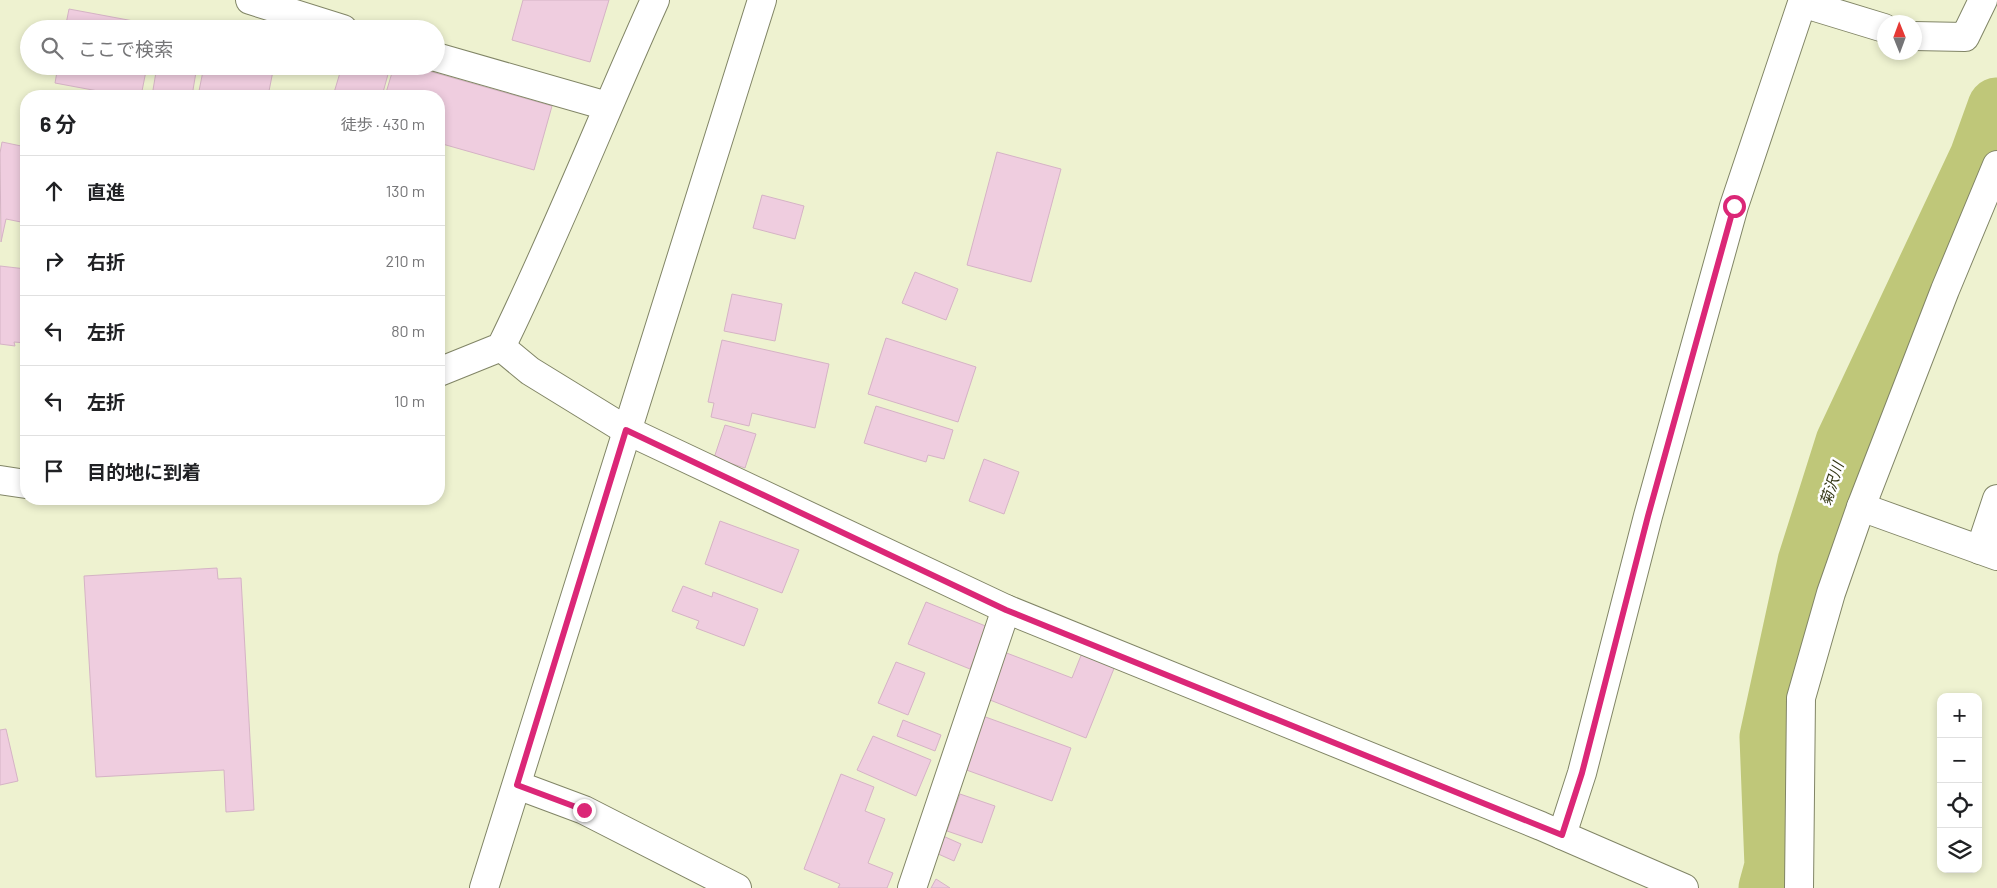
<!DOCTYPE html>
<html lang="ja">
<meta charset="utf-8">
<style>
:root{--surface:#fff;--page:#f2f2f2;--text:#202124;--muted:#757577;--line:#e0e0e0}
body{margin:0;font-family:Barlow,"Noto Sans JP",sans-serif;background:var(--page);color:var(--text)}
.controls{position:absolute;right:15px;bottom:15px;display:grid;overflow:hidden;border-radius:10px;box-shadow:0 2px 8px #0003}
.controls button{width:45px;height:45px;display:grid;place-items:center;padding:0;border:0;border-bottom:1px solid var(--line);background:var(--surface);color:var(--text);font:25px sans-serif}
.compass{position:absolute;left:1877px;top:15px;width:45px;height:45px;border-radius:50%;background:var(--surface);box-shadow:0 2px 8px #0003;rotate:359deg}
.stop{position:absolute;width:15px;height:15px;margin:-11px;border:4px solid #db2777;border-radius:50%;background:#fff}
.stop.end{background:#db2777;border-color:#fff;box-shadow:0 1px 5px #0008}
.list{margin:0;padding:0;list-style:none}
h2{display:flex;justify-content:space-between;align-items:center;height:65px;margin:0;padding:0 20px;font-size:21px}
h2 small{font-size:16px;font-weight:400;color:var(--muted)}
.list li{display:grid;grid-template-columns:32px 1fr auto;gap:15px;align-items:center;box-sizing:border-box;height:70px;padding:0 20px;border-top:1px solid var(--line)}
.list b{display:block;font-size:19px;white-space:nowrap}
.list em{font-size:16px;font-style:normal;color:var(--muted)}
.icon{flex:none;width:28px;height:28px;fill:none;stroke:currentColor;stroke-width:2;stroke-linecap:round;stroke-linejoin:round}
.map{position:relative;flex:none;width:1997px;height:888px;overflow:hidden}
.search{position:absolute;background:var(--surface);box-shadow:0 2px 8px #0003;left:20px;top:20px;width:425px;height:55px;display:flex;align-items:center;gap:12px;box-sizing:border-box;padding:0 18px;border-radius:28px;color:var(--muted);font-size:19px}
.panel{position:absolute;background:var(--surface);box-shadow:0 2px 8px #0003;left:20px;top:90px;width:425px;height:415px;border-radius:20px}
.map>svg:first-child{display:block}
</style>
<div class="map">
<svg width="1997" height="888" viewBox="0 0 1997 888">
<rect width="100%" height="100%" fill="#eef2d0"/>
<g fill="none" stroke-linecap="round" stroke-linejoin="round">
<!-- river -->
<path stroke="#bfc779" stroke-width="59" d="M1768,888L1774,866L1769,737L1807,562L1845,442L1979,157L1997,107"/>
</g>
<!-- building -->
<g fill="#efcddf" stroke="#d5b3c5">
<path d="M523,0H609L590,62L512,40Z"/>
<path d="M69,9L155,25L154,29H65Z"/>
<path d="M214,23L245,29H213Z"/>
<path d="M58,66H147L141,96H125L55,83Z"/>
<path d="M157,66H197L192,96H152Z"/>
<path d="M204,66H274L268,96H198Z"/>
<path d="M342,66L390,67L382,96H333Z"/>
<path d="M394,66H411L552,106L534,170L439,143V96H385Z"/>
<path d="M2,142L26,147V223L6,219L1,242L0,153Z"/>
<path d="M997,152L1061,169L1031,282L967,265Z"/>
<path d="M762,195L804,206L795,239L753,228Z"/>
<path d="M0,266L26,269V343L14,342L15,346L0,344Z"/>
<path d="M915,272L958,289L946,320L902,303Z"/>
<path d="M732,294L782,304L775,341L724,331Z"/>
<path d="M886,338L976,367L958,422L868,394Z"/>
<path d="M722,340L829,364L815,428L752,413L749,426L711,417L714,403L708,402Z"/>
<path d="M876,406L953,430L944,459L928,455L926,462L864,443Z"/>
<path d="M725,425L756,434L745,468L714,458Z"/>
<path d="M984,459L1019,472L1004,514L969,501Z"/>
<path d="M720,521L799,550L782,593L705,564Z"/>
<path d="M217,568L218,579L241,578L254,810L226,812L224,770L96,777L84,576Z"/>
<path d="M683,586L712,597L713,592L758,609L744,646L696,628L699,621L672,611Z"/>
<path d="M926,602L988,627L970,669L908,644Z"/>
<path d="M1004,652L1072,678L1082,653L1115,666L1086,738L985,698Z"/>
<path d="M896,662L925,673L908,715L878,703Z"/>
<path d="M980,715L1071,748L1052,801L961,768Z"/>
<path d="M903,720L941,735L935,751L897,736Z"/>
<path d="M6,729L18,781L0,785V730Z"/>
<path d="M873,736L931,760L916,796L857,770Z"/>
<path d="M841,774L874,787L865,811L885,819L868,863L893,873L887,888H838L840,884L804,869Z"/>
<path d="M960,794L995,806L982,843L947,831Z"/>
<path d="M943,836L961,844L954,861L936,853Z"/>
<path d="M936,879L950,888H931Z"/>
</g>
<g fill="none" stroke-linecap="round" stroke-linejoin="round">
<!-- minor casing -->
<g stroke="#818566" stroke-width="30">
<g id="minor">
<path d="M250,0L343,29"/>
<path d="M1914,36L1965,37L1983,0"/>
<path d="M436,57L607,106"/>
<path d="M501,347L530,371L626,430L1006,609L1541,826L1684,888"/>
<path d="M439,372L501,347C557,233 603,115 655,0"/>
<path d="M0,480L26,484"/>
<path d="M1861,507L1997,556"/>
<path d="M1980,550L1997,499"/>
<path d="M517,785L584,810L737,888"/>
<path d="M1562,835L1582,773L1648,516L1734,206L1802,3L1884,28"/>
<path d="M912,888L1006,609"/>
<path d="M1799,888L1801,698L1831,593L1861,507L1945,290L1997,165"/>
</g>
</g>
<!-- tertiary casing -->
<g stroke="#818566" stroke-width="30">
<path id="tertiary" d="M484,888L762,0"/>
</g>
<!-- minor -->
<use href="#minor" stroke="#fff" stroke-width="28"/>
<!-- tertiary -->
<use href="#tertiary" stroke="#fff" stroke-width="28"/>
</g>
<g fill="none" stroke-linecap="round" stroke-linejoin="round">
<!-- route -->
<path stroke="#db2777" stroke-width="6" d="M584,810L517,785L626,430L1006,610L1562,835L1582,773L1648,516L1734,206"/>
</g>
<g text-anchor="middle" stroke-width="5" stroke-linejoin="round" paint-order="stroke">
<!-- water labels -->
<g font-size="15" font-style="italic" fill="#343715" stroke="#fff">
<text transform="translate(1832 484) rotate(-72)" y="5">菊沢川</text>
</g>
</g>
</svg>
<div class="controls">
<button>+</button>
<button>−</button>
<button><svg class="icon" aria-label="locate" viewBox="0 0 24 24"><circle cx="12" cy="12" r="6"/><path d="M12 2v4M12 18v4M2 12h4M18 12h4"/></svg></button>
<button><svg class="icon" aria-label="layers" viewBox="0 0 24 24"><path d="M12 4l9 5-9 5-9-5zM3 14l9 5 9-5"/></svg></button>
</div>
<svg class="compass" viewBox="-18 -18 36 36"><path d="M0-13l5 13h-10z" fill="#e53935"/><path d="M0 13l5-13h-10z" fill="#757577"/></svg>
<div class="stop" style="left:1734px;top:206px"></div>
<div class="stop end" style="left:584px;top:810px"></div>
<div class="search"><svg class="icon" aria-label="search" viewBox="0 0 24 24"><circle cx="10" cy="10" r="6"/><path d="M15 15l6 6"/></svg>ここで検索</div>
<section class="panel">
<h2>6 分<small>徒歩 · 430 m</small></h2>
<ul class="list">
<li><svg class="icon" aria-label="ahead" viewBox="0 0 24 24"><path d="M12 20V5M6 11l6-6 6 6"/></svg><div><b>直進</b></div><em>130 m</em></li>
<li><svg class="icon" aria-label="right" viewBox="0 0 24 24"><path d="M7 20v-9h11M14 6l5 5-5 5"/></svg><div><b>右折</b></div><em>210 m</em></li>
<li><svg class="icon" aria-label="left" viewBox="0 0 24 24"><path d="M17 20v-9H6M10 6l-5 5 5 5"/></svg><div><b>左折</b></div><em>80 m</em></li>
<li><svg class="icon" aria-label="left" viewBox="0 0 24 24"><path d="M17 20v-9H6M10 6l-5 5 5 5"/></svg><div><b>左折</b></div><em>10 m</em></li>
<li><svg class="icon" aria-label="arrive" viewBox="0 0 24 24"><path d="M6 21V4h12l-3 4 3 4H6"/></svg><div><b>目的地に到着</b></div></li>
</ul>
</section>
</div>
